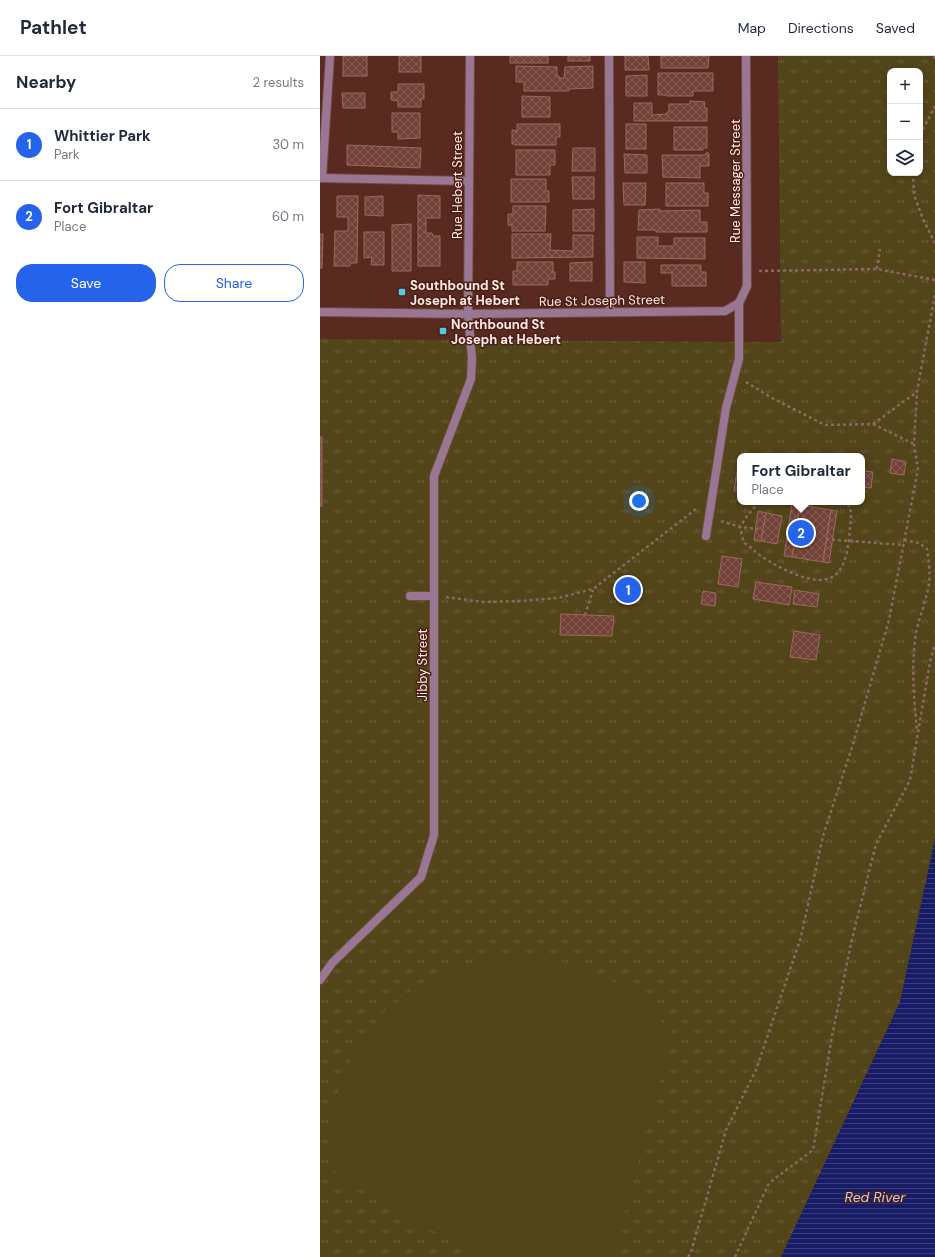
<!DOCTYPE html>
<meta charset="utf-8">
<style>
:root{--surface:#fff;--page:#f6f6f7;--text:#1f2937;--muted:#747a83;--line:#e0e1e3;--accent:#2563eb}
body{margin:0;font-family:"DM Sans",sans-serif;background:var(--page);color:var(--text)}
.controls{position:absolute;right:12px;top:12px;display:grid;overflow:hidden;border-radius:8px;box-shadow:0 2px 6px #0003}
.controls button{width:36px;height:36px;display:grid;place-items:center;padding:0;border:0;border-bottom:1px solid var(--line);background:var(--surface);color:var(--text);font:20px sans-serif}
.you{position:absolute;left:319px;top:445px;width:14px;height:14px;margin:-10px;border:3px solid #fff;border-radius:50%;background:#1a73e8;box-shadow:0 0 0 6px #1a73e833}
.badge{display:grid;place-items:center;width:26px;height:26px;border-radius:50%;background:var(--accent);color:#fff;font-size:13px;font-weight:700}
.pin{position:absolute;translate:-50% -50%;border:2px solid #fff;box-shadow:0 1px 4px #0006}
.popup{position:absolute;left:417px;top:397px;width:128px;height:52px;box-sizing:border-box;display:grid;place-content:center;border-radius:8px;background:var(--surface);filter:drop-shadow(0 1px 3px #0005);font-size:13px;white-space:nowrap;color:var(--muted)}
.popup b{font-size:15px;color:var(--text)}
.popup::after{content:'';position:absolute;left:50%;top:100%;margin-left:-8px;border:8px solid transparent;border-top-color:var(--surface)}
.list{margin:0;padding:0;list-style:none}
h2{display:flex;justify-content:space-between;align-items:center;height:52px;margin:0;padding:0 16px;font-size:17px}
h2 small{font-size:13px;font-weight:400;color:var(--muted)}
.list li{display:grid;grid-template-columns:26px 1fr auto;gap:12px;align-items:center;box-sizing:border-box;height:72px;padding:0 16px;border-top:1px solid var(--line)}
.list b{display:block;font-size:15px;white-space:nowrap}
.list p{margin:0;font-size:13px;white-space:nowrap;color:var(--muted)}
.list em{font-size:13px;font-style:normal;color:var(--muted)}
.actions{display:flex;gap:8px;padding:12px 16px}
.actions a{flex:1;padding:9px 0;border:1px solid var(--accent);border-radius:16px;text-align:center;font-size:14px;color:var(--accent)}
.actions .main{background:var(--accent);color:#fff}
.icon{flex:none;width:22px;height:22px;fill:none;stroke:currentColor;stroke-width:2;stroke-linecap:round;stroke-linejoin:round}
.map{position:relative;flex:none;width:615px;height:1201px;overflow:hidden}
header{display:flex;align-items:center;gap:24px;box-sizing:border-box;height:56px;padding:0 20px;background:var(--surface);border-bottom:1px solid var(--line)}
header strong{font-size:19px}
nav{display:flex;gap:22px;margin-inline-start:auto;font-size:14px}
main{display:flex}
aside{flex:1;background:var(--surface)}
.map>svg:first-child{display:block}
</style>
<header>
<strong>Pathlet</strong>
<nav><a>Map</a><a>Directions</a><a>Saved</a></nav>
</header>
<main>
<aside>
<h2>Nearby<small>2 results</small></h2>
<ul class="list">
<li><span class="badge">1</span><div><b>Whittier Park</b><p>Park</p></div><em>30 m</em></li>
<li><span class="badge">2</span><div><b>Fort Gibraltar</b><p>Place</p></div><em>60 m</em></li>
</ul>
<div class="actions"><a class="main">Save</a><a>Share</a></div>
</aside>
<div class="map">
<svg width="615" height="1201" viewBox="0 0 615 1201">
<defs>
<pattern id="park-tufts" width="24" height="20" patternUnits="userSpaceOnUse"><rect width="24" height="20" fill="#52451a"/><path d="M3 7l-1-3M5 7V3M7 7l1-3M15 17l-1-3M17 17v-4M19 17l1-3" fill="none" stroke="#6c603b"/></pattern>
<pattern id="water-rules" width="6" height="5" patternUnits="userSpaceOnUse"><rect width="6" height="5" fill="#181b65"/><path d="M0 2.5h6" fill="none" stroke="#3b3c7b"/></pattern>
<pattern id="building-cross-hatch" width="8" height="8" patternUnits="userSpaceOnUse"><rect width="8" height="8" fill="#724137"/><path d="M0 0l8 8M0 8l8-8" fill="none" stroke="#875d54"/></pattern>
</defs>
<rect width="100%" height="100%" fill="#582a20"/>
<!-- park -->
<path fill="url(#park-tufts)" fill-rule="evenodd" d="M458,0H615V783L580,946L461,1201H0V283L461,286ZM570,15H600V117H570ZM420,400H542V446H420Z"/>
<!-- garden -->
<path fill="#52451a" d="M213,900L267,911L313,936L351,975V985L292,1201H159L17,1120L9,1104L14,1049L32,999L66,954L109,922L160,903Z"/>
<!-- water -->
<path fill="url(#water-rules)" d="M615,783V1201H461L580,946Z"/>
<!-- building -->
<g fill="url(#building-cross-hatch)" stroke="#9e695e">
<rect x="23" y="0" width="24" height="20"/>
<rect x="79" y="0" width="22" height="16"/>
<rect x="190" y="0" width="38" height="7"/>
<rect x="248" y="0" width="22" height="5"/>
<path d="M305,0H328L329,14H305Z"/>
<path d="M341,0H389L388,12H341Z"/>
<path d="M196,10L237,11V20H239V22H244L245,11L273,10V32L249,33V35H204V26H196Z"/>
<path d="M338,17H393V35H373V40H346V39H338Z"/>
<path d="M327,19V40H306V20Z"/>
<path d="M78,28H104V43H101V51H78V45L71,44V36H78Z"/>
<path d="M22,37H45V52H23Z"/>
<path d="M202,40L230,41V61H202Z"/>
<path d="M370,45L385,46L384,52H387V65H314V47H332V59L347,58V56H349V48H370Z"/>
<path d="M72,57H100V82L78,83V76H72Z"/>
<path d="M197,68H240V81H236V89H195V88H192V74L197,75Z"/>
<rect x="306" y="68" width="20" height="25"/>
<path d="M354,71H387V92H383V94H354Z"/>
<path d="M27,89L101,92L100,112L27,109Z"/>
<path d="M253,92H275V115H252Z"/>
<path d="M196,94H235V109H230V119H196Z"/>
<path d="M386,97H389V110H380V122L343,121L342,99H385Z"/>
<path d="M304,98L327,99V117H305Z"/>
<path d="M252,121H274V143H253Z"/>
<path d="M191,123H226V135H229V146H191Z"/>
<path d="M303,127H326L325,149H304Z"/>
<path d="M346,127H384V137H388V150H346Z"/>
<path d="M98,139L120,140V162H106V177H112L113,180H120V210H98Z"/>
<path d="M17,140H38L37,207H30V210H14L15,175H28V161H17Z"/>
<path d="M63,140V160L45,159V141Z"/>
<path d="M193,150H226L225,175H192V169H188V158H193Z"/>
<path d="M274,153V175H253V154Z"/>
<path d="M340,153V155L380,154V166H387V176H336V174H318L319,154Z"/>
<path d="M91,168V215H72V169Z"/>
<path d="M44,176H64V209H51L52,201L44,202Z"/>
<path d="M0,178H3L2,212H0Z"/>
<path d="M192,178H231L230,194L253,195V179H273V201L192,202Z"/>
<path d="M317,181H338V190H354V182H385V203L317,202Z"/>
<path d="M197,206H233V216H235V223H228V229H193V215H197Z"/>
<path d="M272,206V225H250V207Z"/>
<path d="M304,206H325V227L304,226Z"/>
<path d="M341,209H381V216H386V230H352V217H341Z"/>
<rect x="0" y="381" width="2" height="69"/>
<path d="M572,403L586,406L584,419L570,417Z"/>
<path d="M417,415H420V436L414,435Z"/>
<path d="M542,415L553,416L551,432L542,431Z"/>
<path d="M472,448L480,449L472,501L464,500Z"/>
<path d="M480,449L511,454L503,506L472,501Z"/>
<path d="M511,454L517,455L509,507L503,506Z"/>
<path d="M438,455L446,457L441,485L434,484Z"/>
<path d="M446,457L462,460L457,488L441,485Z"/>
<path d="M402,500L422,503L418,531L398,528Z"/>
<path d="M436,526L472,531L469,549L433,543Z"/>
<path d="M475,534L499,538L497,551L473,548Z"/>
<path d="M383,535L396,537L395,550L381,548Z"/>
<path d="M241,558L294,560L292,580L240,579Z"/>
<path d="M474,575L500,579L496,604L470,601Z"/>
</g>
<g fill="none" stroke-linecap="round" stroke-linejoin="round">
<!-- lane casing -->
<g stroke="#734940" stroke-width="10">
<g id="lane">
<path d="M289,0L290,256"/>
<path d="M0,122L149,125"/>
<path d="M2,122L10,0"/>
<path d="M386,480L406,352L419,303V247"/>
<path d="M90,540H114"/>
</g>
</g>
<!-- street casing -->
<g stroke="#734940" stroke-width="10">
<g id="street">
<path d="M0,256L148,258L405,255L419,247L427,230L426,0"/>
<path d="M0,924L12,907L101,821L114,779V420L151,323L152,302L148,258L150,0"/>
</g>
</g>
<!-- path -->
<g stroke="#8e6860" stroke-width="2.5" stroke-dasharray="3 3" stroke-linecap="butt">
<path d="M614,0L615,3"/>
<path d="M600,79L615,50"/>
<path d="M593,117L594,139L603,163L615,187"/>
<path d="M557,213L560,193"/>
<path d="M439,215L557,213L615,224"/>
<path d="M426,326L452,342L505,369L553,368L594,388"/>
<path d="M553,368L597,336"/>
<path d="M439,446L427,460L420,471C421,475 422,482 424,486C426,489 431,491 433,494C449,507 495,534 514,520C527,511 529,486 530,471C531,463 533,451 525,446"/>
<path d="M401,465L420,471L438,473"/>
<path d="M506,483L583,489"/>
<path d="M584,484L599,487L607,493C609,506 611,521 608,533C605,548 599,562 596,577C591,610 594,643 597,675"/>
<path d="M126,541L163,546L201,545L238,542L273,533L376,453"/>
<path d="M265,559L273,534"/>
<path d="M368,1201L371,1196L406,1074L436,1014L481,881L503,780L533,688L569,564L598,413L594,388L597,335L615,239"/>
<path d="M415,1201L449,1127L493,1094L512,980L532,883L556,788L590,724L610,606L615,588"/>
</g>
<!-- lane -->
<use href="#lane" stroke="#997793" stroke-width="8"/>
<!-- street -->
<use href="#street" stroke="#997793" stroke-width="8"/>
</g>
<!-- markers -->
<g fill="#56c9e0" stroke="#4c1f16" stroke-width="1.5">
<rect x="78" y="232" width="8" height="8" rx="2"/>
<rect x="119" y="271" width="8" height="8" rx="2"/>
</g>
<g text-anchor="middle" stroke-width="3" stroke-linejoin="round" paint-order="stroke">
<!-- street labels -->
<g font-size="13" fill="#feebe7" stroke="#4c1f16">
<text transform="translate(415 125) rotate(-90)" y="5">Rue Messager Street</text>
<text transform="translate(137 129) rotate(-90)" y="5">Rue Hebert Street</text>
<text transform="translate(282 244) rotate(-1)" y="5">Rue St Joseph Street</text>
<text transform="translate(102 609) rotate(-90)" y="5">Jibby Street</text>
</g>
<!-- poi labels -->
<g font-size="13" font-weight="bold" fill="#feebe7" stroke="#4c1f16" text-anchor="start">
<text x="90" y="234">Southbound St<tspan x="90" dy="15">Joseph at Hebert</tspan></text>
<text x="131" y="273">Northbound St<tspan x="131" dy="15">Joseph at Hebert</tspan></text>
</g>
<!-- water labels -->
<g font-size="14" font-style="italic" fill="#c1cdf9" stroke="#4c1f16">
<text x="555" y="1146">Red River</text>
</g>
</g>
</svg>
<div class="controls">
<button>+</button>
<button>−</button>
<button><svg class="icon" aria-label="layers" viewBox="0 0 24 24"><path d="M12 4l9 5-9 5-9-5zM3 14l9 5 9-5"/></svg></button>
</div>
<div class="you"></div>
<div class="pin badge" style="left:308px;top:534px">1</div>
<div class="pin badge" style="left:481px;top:477px">2</div>
<div class="popup"><b>Fort Gibraltar</b>Place</div>
</div>
</main>
